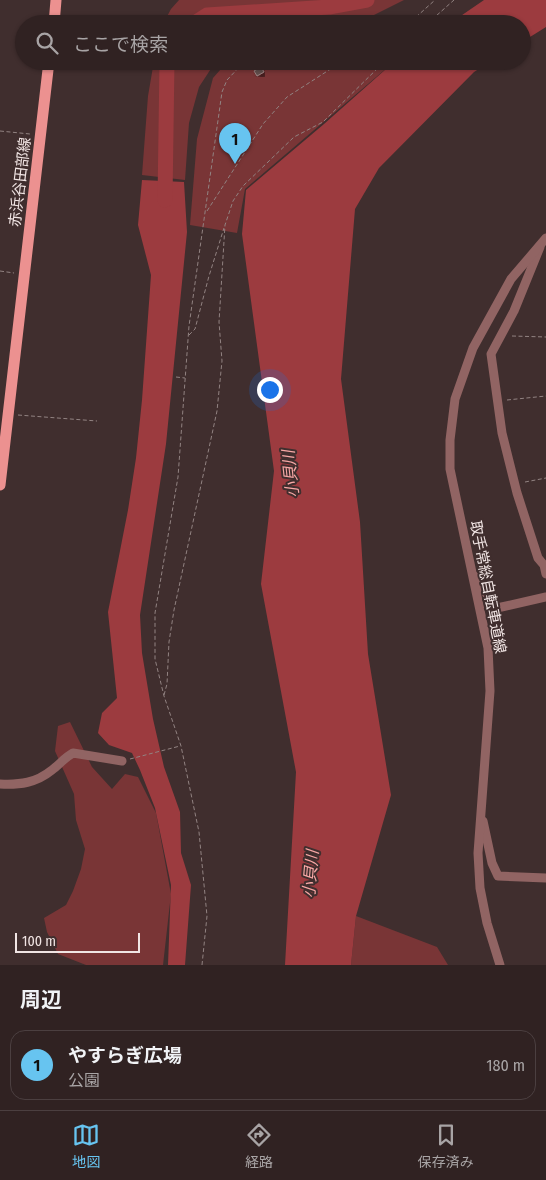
<!DOCTYPE html>
<html lang="ja">
<meta charset="utf-8">
<style>
:root{--surface:#302222;--page:#382a2a;--text:#f1f3f6;--muted:#a8a4a5;--line:#4b3f40;--accent:#67c4f0}
body{margin:0;font-family:"Fira Sans Condensed","Noto Sans JP",sans-serif;background:var(--page);color:var(--text)}
.scale{position:absolute;left:15px;bottom:12px;width:125px;box-sizing:border-box;padding-left:5px;border:2px solid #f1e5e4;border-top:0;font-size:14px;line-height:18px;white-space:nowrap;color:#f1e5e4;-webkit-text-stroke:4px #402e2e;paint-order:stroke}
.you{position:absolute;left:269px;top:389px;width:18px;height:18px;margin:-12px;border:4px solid #fff;border-radius:50%;background:#1a73e8;box-shadow:0 0 0 8px #1a73e833}
.badge{display:grid;place-items:center;width:32px;height:32px;border-radius:50%;background:var(--accent);color:#111;font-size:16px;font-weight:700}
.pin{position:absolute;translate:-50% -41px;filter:drop-shadow(0 1px 2px #0008)}
.pin::after{content:'';position:absolute;top:26px;width:18px;height:15px;background:inherit;clip-path:polygon(0 0,100% 0,50% 100%)}
.list{margin:0;padding:0;list-style:none}
h2{display:flex;justify-content:space-between;align-items:center;height:65px;margin:0;padding:0 20px;font-size:21px}
h2 small{font-size:16px;font-weight:400;color:var(--muted)}
.list li{display:grid;grid-template-columns:32px 1fr auto;gap:15px;align-items:center;box-sizing:border-box;height:70px;margin:0 10px 10px;padding:0 10px;border:1px solid var(--line);border-radius:15px}
.list b{display:block;font-size:19px;white-space:nowrap}
.list p{margin:0;font-size:16px;white-space:nowrap;color:var(--muted)}
.list em{font-size:16px;font-style:normal;color:var(--muted)}
.icon{flex:none;width:28px;height:28px;fill:none;stroke:currentColor;stroke-width:2;stroke-linecap:round;stroke-linejoin:round}
.map{position:relative;flex:none;width:546px;height:965px;overflow:hidden}
.search{position:absolute;background:var(--surface);box-shadow:0 1px 4px #0004;left:15px;right:15px;top:15px;height:55px;display:flex;align-items:center;gap:12px;box-sizing:border-box;padding:0 18px;border-radius:28px;color:var(--muted);font-size:19px}
.sheet{height:145px;background:var(--surface)}
nav{display:flex;justify-content:space-around;align-items:center;box-sizing:border-box;height:70px;border-top:1px solid var(--line);background:var(--surface);font-size:14px;color:var(--muted)}
nav a{display:grid;justify-items:center;gap:2px}
nav .on{color:var(--accent)}
.map>svg:first-child{display:block}
</style>
<div class="map">
<svg width="546" height="965" viewBox="0 0 546 965">
<defs>
<filter id="shadow"><feDropShadow dx="3.5" dy="3.5" stdDeviation="2.5" flood-color="#0009"/></filter>
</defs>
<rect width="100%" height="100%" fill="#402e2e"/>
<!-- green -->
<g fill="#793536">
<path d="M179,0H404L372,16L330,23L274,22L266,24H163L171,9Z"/>
<path d="M154,61H216L199,87L189,123L185,180L142,175L148,96Z"/>
<path d="M228,61H395L245,189L237,233L190,225L197,139L213,78Z"/>
<path d="M70,722L92,767L112,789L125,774L138,777L156,813L171,894L163,965H86L58,954L47,932L44,918L66,905L73,891L81,869L85,849L76,820L74,794L55,751L58,726Z"/>
<path d="M356,916L437,947L448,965H351Z"/>
</g>
<!-- water -->
<g fill="#9c3b3f">
<path d="M484,0H546V27L522,42V24H449Z"/>
<path d="M395,61H491L474,72L379,168L355,209L341,379L360,522L368,654L391,795L356,916L351,965H285L296,772L261,584L274,471L242,234L246,190L324,124Z"/>
<path d="M142,180L184,182L187,232L166,444L140,615L142,653L153,719L164,767L180,812L181,853L191,885L185,965H168L171,885L155,808L140,770L132,753L109,745L98,733L102,713L117,698L108,612L128,510L136,458L142,400L151,275L138,225Z"/>
</g>
<g fill="none" stroke-linecap="round" stroke-linejoin="round">
<!-- river -->
<g stroke="#9c3b3f" stroke-width="15">
<path d="M193,24L207,15L329,7L367,0"/>
<path d="M165,200L167,61"/>
</g>
</g>
<!-- building -->
<path fill="#634f4e" stroke="#988281" filter="url(#shadow)" d="M261,67L264,72L257,76L254,71Z"/>
<g fill="none" stroke-linecap="round" stroke-linejoin="round">
<!-- path -->
<g stroke="#928382" stroke-width="1" stroke-dasharray="4 2.5" stroke-linecap="butt">
<path d="M405,24L415,18L435,0"/>
<path d="M427,24L454,0"/>
<path d="M0,131L30,134"/>
<path d="M207,211L263,124L287,97L343,61"/>
<path d="M0,271L14,273"/>
<path d="M189,335L195,329L209,276L224,228"/>
<path d="M512,336L546,337"/>
<path d="M176,377L185,378"/>
<path d="M507,400L546,396"/>
<path d="M18,415L97,421"/>
<path d="M525,482L546,478"/>
<path d="M164,695L167,684L169,642L174,610L217,411L222,361L219,322L225,225L233,201L243,186L294,137L323,122L385,61"/>
<path d="M130,759L180,746"/>
<path d="M202,965L207,916L199,832L181,746L164,696L155,659V613L178,477L189,326L222,92L227,80L245,61"/>
</g>
<!-- minor -->
<g stroke="#916463" stroke-width="9">
<path d="M540,247L514,311L491,354L502,433L517,493L538,558L544,565L546,574"/>
<path d="M474,576L497,608L546,597"/>
<path d="M0,784C20,785 36,783 52,770C60,764 64,758 73,753L122,761"/>
<path d="M483,821L492,863L498,876L546,878"/>
<path d="M500,965L487,923L480,888L478,853L490,691L488,648L450,469V440L455,399L473,348L511,279L546,238"/>
</g>
<!-- major -->
<g stroke="#ec9190" stroke-width="11">
<path d="M54,24L56,0"/>
<path d="M0,485L49,61"/>
</g>
</g>
<g text-anchor="middle" stroke-width="4" stroke-linejoin="round" paint-order="stroke">
<!-- street labels -->
<g font-size="15" fill="#f1e5e4" stroke="#402e2e">
<text transform="translate(20 182) rotate(-83)" y="5">赤浜谷田部線</text>
<text transform="translate(488 587) rotate(79)" y="5">取手常総自転車道線</text>
</g>
<!-- water labels -->
<g font-size="16" font-style="italic" fill="#f8a8a6" stroke="#402e2e">
<text transform="translate(290 474) rotate(-96)" y="6">小貝川</text>
<text transform="translate(310 874) rotate(-85)" y="6">小貝川</text>
</g>
</g>
</svg>
<div class="scale">100 m</div>
<div class="you"></div>
<div class="pin badge" style="left:235px;top:164px">1</div>
<div class="search"><svg class="icon" aria-label="search" viewBox="0 0 24 24"><circle cx="10" cy="10" r="6"/><path d="M15 15l6 6"/></svg>ここで検索</div>
</div>
<section class="sheet">
<h2>周辺<small></small></h2>
<ul class="list">
<li><span class="badge">1</span><div><b>やすらぎ広場</b><p>公園</p></div><em>180 m</em></li>
</ul>
</section>
<nav>
<a class="on"><svg class="icon" aria-label="map" viewBox="0 0 24 24"><path d="M3 6l6-2 6 2 6-2v14l-6 2-6-2-6 2zM9 4v14M15 6v14"/></svg>地図</a>
<a><svg class="icon" aria-label="directions" viewBox="0 0 24 24"><path d="M12 3l9 9-9 9-9-9zM9 14v-3h6M13 9l2 2-2 2"/></svg>経路</a>
<a><svg class="icon" aria-label="saved" viewBox="0 0 24 24"><path d="M7 4h10v16l-5-4-5 4z"/></svg>保存済み</a>
</nav>
